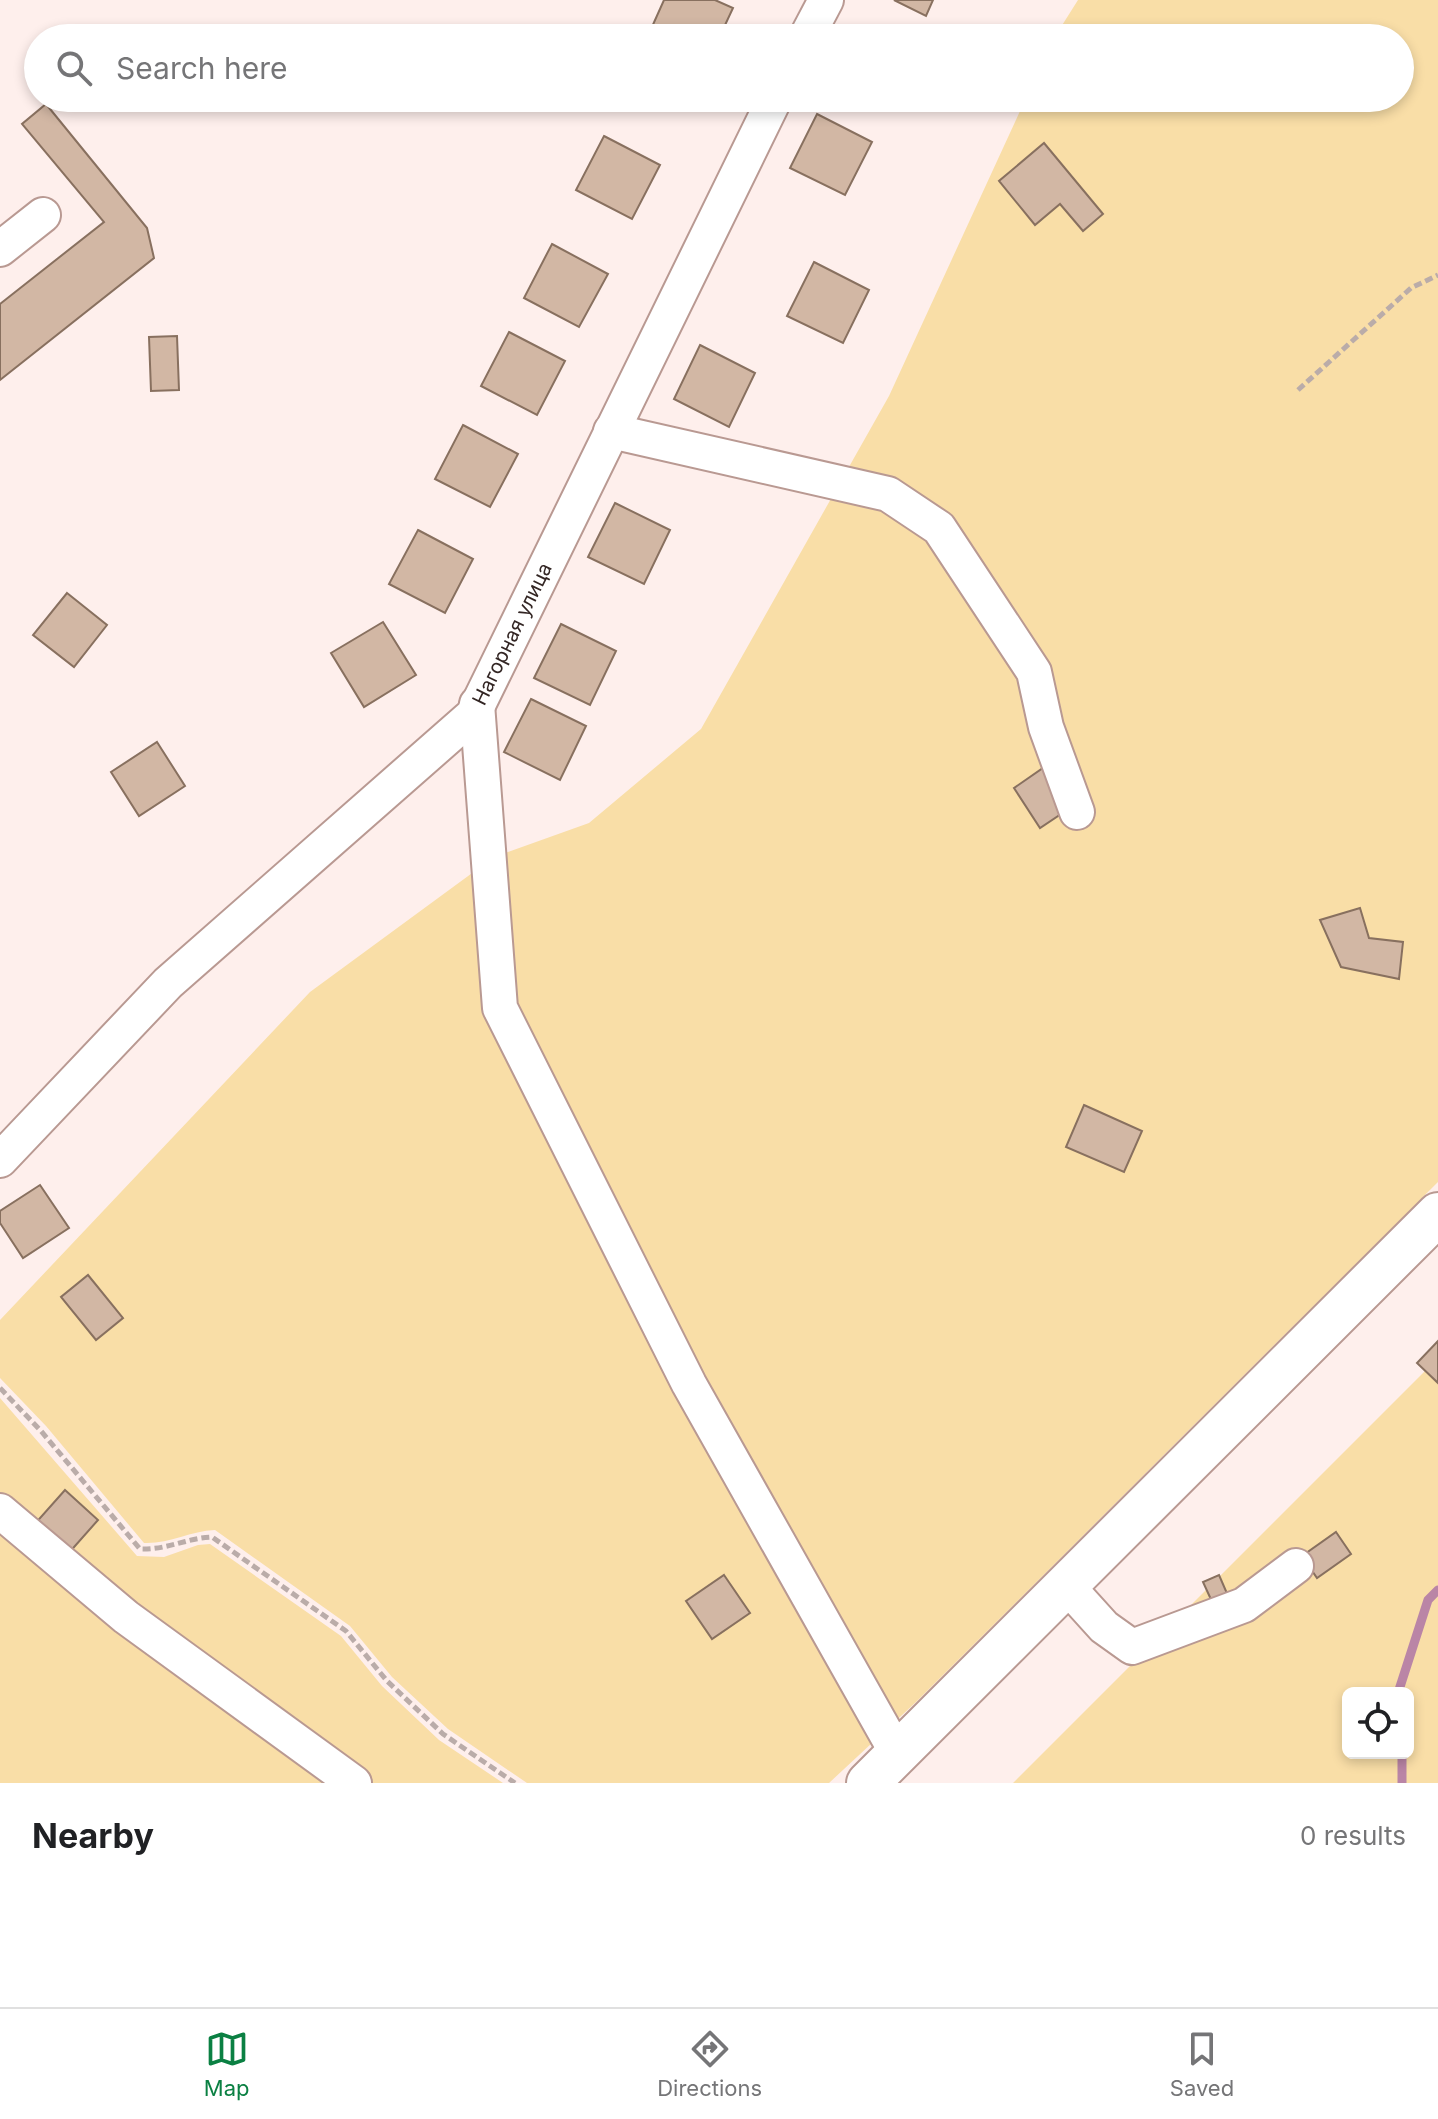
<!DOCTYPE html>
<meta charset="utf-8">
<style>
:root{--surface:#fff;--page:#f6f6f6;--text:#202124;--muted:#757577;--line:#e0e0e0;--accent:#0b8043}
body{margin:0;font-family:Inter,sans-serif;background:var(--page);color:var(--text)}
.controls{position:absolute;right:24px;bottom:24px;display:grid;overflow:hidden;border-radius:12px;box-shadow:0 4px 12px #0003}
.controls button{width:72px;height:72px;display:grid;place-items:center;padding:0;border:0;border-bottom:2px solid var(--line);background:var(--surface);color:var(--text);font:40px sans-serif}
.list{margin:0;padding:0;list-style:none}
h2{display:flex;justify-content:space-between;align-items:center;height:104px;margin:0;padding:0 32px;font-size:34px}
h2 small{font-size:26px;font-weight:400;color:var(--muted)}
.icon{flex:none;width:44px;height:44px;fill:none;stroke:currentColor;stroke-width:2;stroke-linecap:round;stroke-linejoin:round}
.map{position:relative;flex:none;width:1438px;height:1783px;overflow:hidden}
.search{position:absolute;background:var(--surface);box-shadow:0 4px 12px #0003;left:24px;right:24px;top:24px;height:88px;display:flex;align-items:center;gap:20px;box-sizing:border-box;padding:0 28px;border-radius:44px;color:var(--muted);font-size:30px}
.sheet{height:224px;background:var(--surface)}
nav{display:flex;justify-content:space-around;align-items:center;box-sizing:border-box;height:112px;border-top:2px solid var(--line);background:var(--surface);font-size:22px;color:var(--muted)}
nav a{display:grid;justify-items:center;gap:4px}
nav .on{color:var(--accent)}
.map>svg:first-child{display:block}
</style>
<div class="map">
<svg width="1438" height="1783" viewBox="0 0 1438 1783">
<rect width="100%" height="100%" fill="#feefec"/>
<!-- green -->
<g fill="#f9dea7" fill-rule="evenodd">
<path d="M1078,0H1438V1182L915,1703L829,1783H527L448,1729L392,1677L350,1626L215,1530C190,1531 169,1544 144,1543L46,1426L0,1378V1320L310,992L494,857L589,823L701,729L889,396L1026,98H1400V38H1054Z"/>
<path d="M1438,1358V1783H1013ZM1348,1693H1408V1753H1348Z"/>
<path d="M0,1398L137,1556L164,1557L198,1545L210,1544L341,1636L382,1686L439,1740L503,1783H0Z"/>
</g>
<g fill="none" stroke-linecap="round" stroke-linejoin="round">
<!-- stream -->
<g stroke="#ba85a6" stroke-width="9">
<path d="M1398,1693L1428,1600L1438,1590"/>
<path d="M1402,1753V1783"/>
</g>
</g>
<!-- building -->
<g fill="#d2b7a4" stroke="#88705f" stroke-width="2">
<path d="M664,0H715L733,8L719,38H647Z"/>
<path d="M894,0H933L926,16Z"/>
<path d="M46,104L147,228L154,258L0,380V304L104,222L22,124Z"/>
<path d="M817,114L872,142L845,195L790,168Z"/>
<path d="M604,136L660,165L632,219L576,190Z"/>
<path d="M1044,143L1103,214L1083,231L1060,204L1035,225L999,181Z"/>
<path d="M552,244L608,274L579,327L524,298Z"/>
<path d="M814,262L869,290L843,343L787,316Z"/>
<path d="M509,332L565,361L537,415L481,386Z"/>
<path d="M177,336L179,390L151,391L149,337Z"/>
<path d="M700,345L755,373L729,427L674,399Z"/>
<path d="M463,425L518,454L490,507L435,479Z"/>
<path d="M615,503L670,530L644,584L588,557Z"/>
<path d="M418,530L473,559L445,613L389,584Z"/>
<path d="M67,593L107,625L74,667L33,635Z"/>
<path d="M383,622L416,675L364,707L331,653Z"/>
<path d="M561,624L616,651L590,705L534,678Z"/>
<path d="M531,699L586,726L560,780L504,752Z"/>
<path d="M157,742L185,786L139,816L111,772Z"/>
<path d="M1043,768L1070,808L1040,828L1014,788Z"/>
<path d="M1360,908L1369,938L1403,942L1399,979L1341,967L1320,920Z"/>
<path d="M1084,1105L1142,1131L1124,1172L1066,1147Z"/>
<path d="M40,1185L69,1228L23,1258L0,1223V1211Z"/>
<path d="M88,1275L123,1318L96,1340L61,1297Z"/>
<path d="M1438,1341V1383L1417,1363Z"/>
<path d="M65,1490L98,1520L67,1555L33,1526Z"/>
<path d="M1336,1532L1351,1554L1317,1578L1302,1556Z"/>
<path d="M724,1575L750,1613L712,1639L686,1601Z"/>
<path d="M1219,1575L1229,1598L1214,1606L1203,1582Z"/>
</g>
<g fill="none" stroke-linecap="round" stroke-linejoin="round">
<!-- minor casing -->
<g stroke="#b99992" stroke-width="38">
<g id="minor">
<path d="M806,38L826,0"/>
<path d="M0,249L43,215"/>
<path d="M611,431L888,494L939,528L1034,672L1046,727L1077,812"/>
<path d="M477,704L500,1008L689,1384L897,1753"/>
<path d="M0,1160L168,983L473,715L775,98"/>
<path d="M0,1511L126,1617L354,1783"/>
<path d="M1066,1585L1104,1627L1132,1647L1244,1605L1296,1566"/>
</g>
</g>
<!-- major casing -->
<g stroke="#b99992" stroke-width="46">
<path id="major" d="M868,1783L1438,1214"/>
</g>
<!-- path -->
<g stroke="#baaca9" stroke-width="5" stroke-dasharray="8 4" stroke-linecap="butt">
<path d="M1298,390L1411,288L1438,275"/>
<path d="M0,1388L41,1431L140,1549C167,1550 187,1538 212,1537L346,1631L387,1681L443,1734L515,1783"/>
</g>
<!-- minor -->
<use href="#minor" stroke="#fff" stroke-width="34"/>
<!-- major -->
<use href="#major" stroke="#fff" stroke-width="42"/>
</g>
<g text-anchor="middle" stroke-width="7" stroke-linejoin="round" paint-order="stroke">
<!-- street labels -->
<g font-size="20" fill="#332624" stroke="#fff">
<text transform="translate(512 634) rotate(-64)" y="7">Нагорная улица</text>
</g>
</g>
</svg>
<div class="controls">
<button><svg class="icon" aria-label="locate" viewBox="0 0 24 24"><circle cx="12" cy="12" r="6"/><path d="M12 2v4M12 18v4M2 12h4M18 12h4"/></svg></button>
</div>
<div class="search"><svg class="icon" aria-label="search" viewBox="0 0 24 24"><circle cx="10" cy="10" r="6"/><path d="M15 15l6 6"/></svg>Search here</div>
</div>
<section class="sheet">
<h2>Nearby<small>0 results</small></h2>
<ul class="list">
</ul>
</section>
<nav>
<a class="on"><svg class="icon" aria-label="map" viewBox="0 0 24 24"><path d="M3 6l6-2 6 2 6-2v14l-6 2-6-2-6 2zM9 4v14M15 6v14"/></svg>Map</a>
<a><svg class="icon" aria-label="directions" viewBox="0 0 24 24"><path d="M12 3l9 9-9 9-9-9zM9 14v-3h6M13 9l2 2-2 2"/></svg>Directions</a>
<a><svg class="icon" aria-label="saved" viewBox="0 0 24 24"><path d="M7 4h10v16l-5-4-5 4z"/></svg>Saved</a>
</nav>
